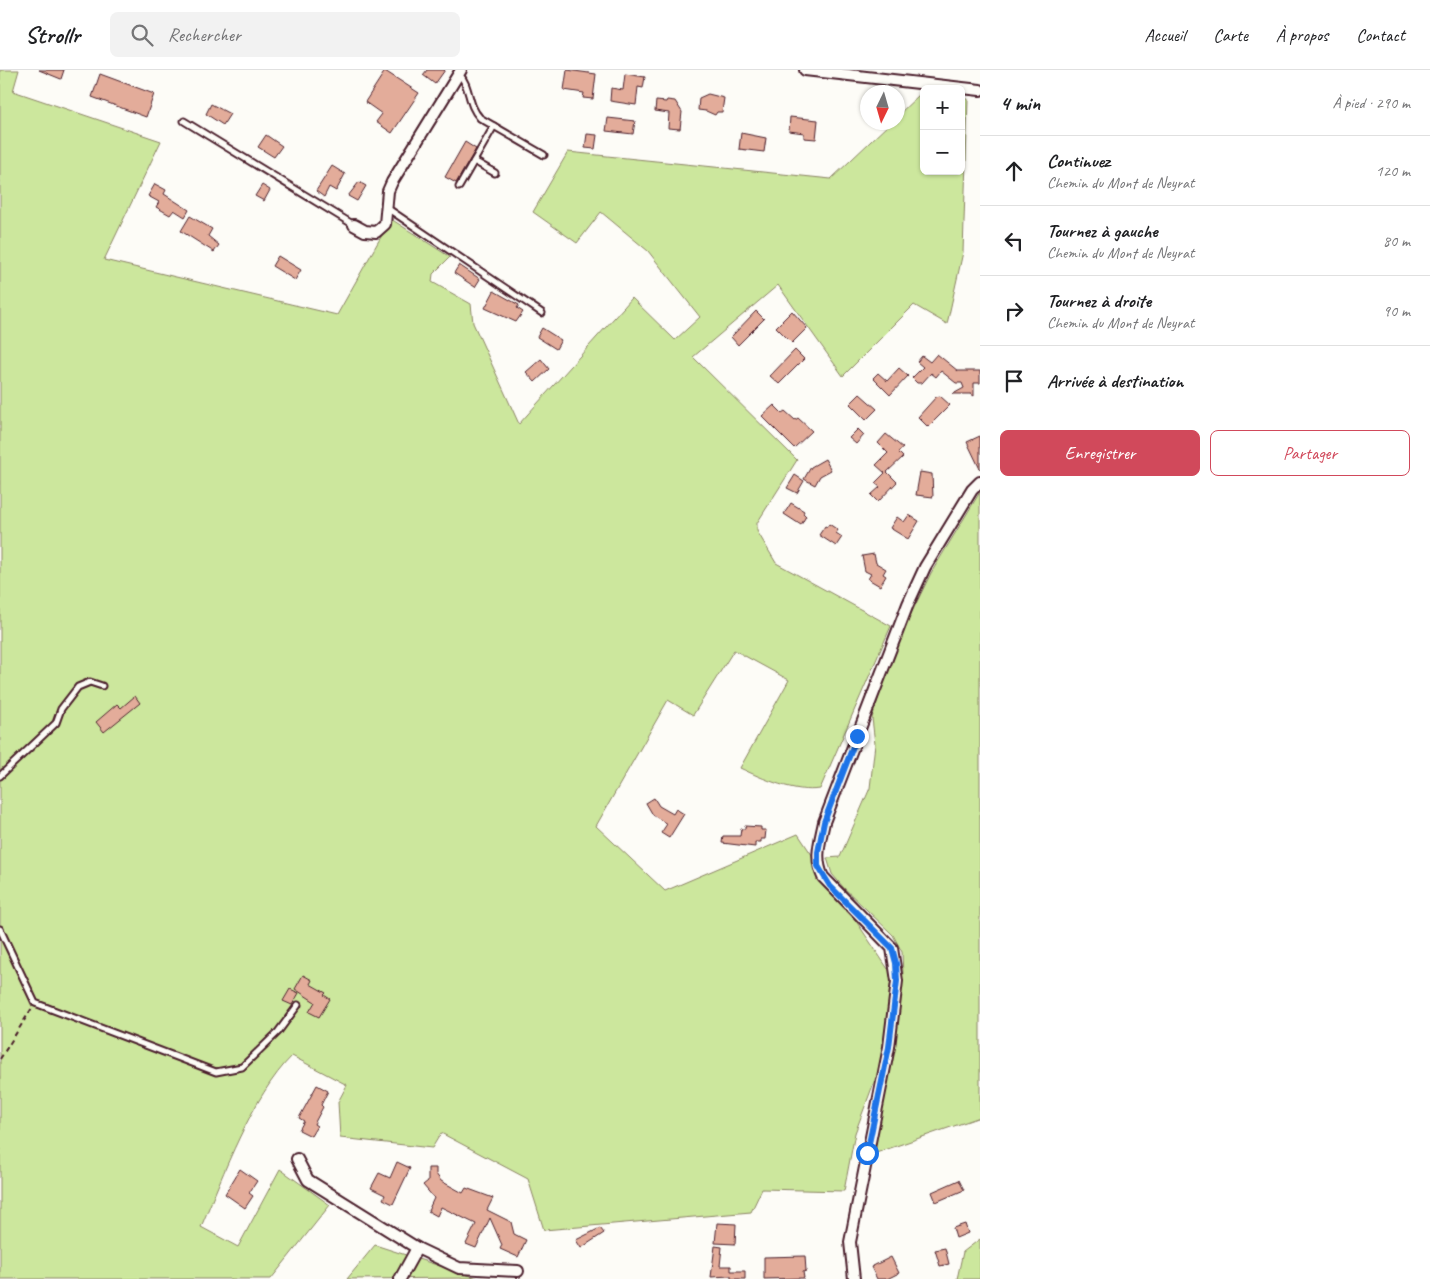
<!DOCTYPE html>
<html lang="fr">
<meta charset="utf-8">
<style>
:root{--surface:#fff;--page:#f2f2f2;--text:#202124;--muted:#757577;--line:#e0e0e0;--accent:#d1495b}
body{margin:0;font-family:Caveat,sans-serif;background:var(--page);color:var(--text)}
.controls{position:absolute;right:15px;top:15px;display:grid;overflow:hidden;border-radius:8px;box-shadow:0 1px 4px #0004}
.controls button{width:45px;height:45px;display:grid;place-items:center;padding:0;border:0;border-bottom:1px solid var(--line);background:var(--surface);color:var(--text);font:25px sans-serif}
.compass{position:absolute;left:860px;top:15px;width:45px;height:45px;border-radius:50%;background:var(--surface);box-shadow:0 1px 4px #0004;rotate:185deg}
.stop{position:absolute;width:15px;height:15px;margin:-11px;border:4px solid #1a73e8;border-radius:50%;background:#fff}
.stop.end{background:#1a73e8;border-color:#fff;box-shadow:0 1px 5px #0008}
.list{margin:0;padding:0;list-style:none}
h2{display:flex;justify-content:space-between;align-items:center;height:65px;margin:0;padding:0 20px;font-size:21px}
h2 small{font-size:16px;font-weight:400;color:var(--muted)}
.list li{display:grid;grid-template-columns:32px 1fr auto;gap:15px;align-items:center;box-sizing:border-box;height:70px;padding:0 20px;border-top:1px solid var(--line)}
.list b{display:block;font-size:19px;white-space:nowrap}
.list p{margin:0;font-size:16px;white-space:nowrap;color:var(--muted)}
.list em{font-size:16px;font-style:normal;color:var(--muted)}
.actions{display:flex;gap:10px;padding:15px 20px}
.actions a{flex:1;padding:11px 0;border:1px solid var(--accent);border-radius:8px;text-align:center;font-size:18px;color:var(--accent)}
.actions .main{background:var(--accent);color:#fff}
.icon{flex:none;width:28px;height:28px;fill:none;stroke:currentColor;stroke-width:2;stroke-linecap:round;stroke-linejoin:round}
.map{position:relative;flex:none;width:980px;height:1209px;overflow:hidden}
header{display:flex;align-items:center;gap:30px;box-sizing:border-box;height:70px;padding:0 25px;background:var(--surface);border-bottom:1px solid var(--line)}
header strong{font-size:24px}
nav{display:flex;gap:28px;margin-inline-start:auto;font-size:18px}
.search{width:350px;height:45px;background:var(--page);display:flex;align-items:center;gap:12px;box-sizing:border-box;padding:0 18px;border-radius:8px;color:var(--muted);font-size:19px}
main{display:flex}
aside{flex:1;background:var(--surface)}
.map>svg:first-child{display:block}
</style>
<header>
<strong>Strollr</strong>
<div class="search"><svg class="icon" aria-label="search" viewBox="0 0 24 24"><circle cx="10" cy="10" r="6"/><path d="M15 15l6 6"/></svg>Rechercher</div>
<nav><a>Accueil</a><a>Carte</a><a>À propos</a><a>Contact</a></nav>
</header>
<main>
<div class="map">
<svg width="980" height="1209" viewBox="0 0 980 1209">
<rect width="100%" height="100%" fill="#fdfcf7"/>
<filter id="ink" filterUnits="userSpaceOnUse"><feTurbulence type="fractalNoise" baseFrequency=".02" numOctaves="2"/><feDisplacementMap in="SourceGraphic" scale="10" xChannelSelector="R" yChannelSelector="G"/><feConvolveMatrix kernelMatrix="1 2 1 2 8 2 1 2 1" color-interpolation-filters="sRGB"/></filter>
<g filter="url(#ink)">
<!-- green -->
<g fill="#cce79d" stroke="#8b8364">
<path d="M0,0H19L13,21L161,71L104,190L337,245L391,149L450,187L433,204L432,212L471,234L473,253L519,354L632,228L675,270L700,247L648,181L601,142L577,173L533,142L568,82L831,109L890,53L898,52V45L921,23H924V101H961V29H968L963,182L947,254L914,235L843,306L778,215L693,287L797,390L757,453V461L776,493L891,556L820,719C795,723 763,709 740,698L789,610L734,580L693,645L668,630L596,756L665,821L798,764L888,899L903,905L902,882L893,865L843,817L832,804L827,788L840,787L870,718L875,674L872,648L879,626L909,548L931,503L980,422V1047L876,1083V1007L855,1063L844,1121L762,1119L751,1142L544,1160L528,1109L441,1063L432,1078L340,1068L338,1032L347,1015L292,986C252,1026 223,1105 201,1157L238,1177L280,1099L330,1135L271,1209H0Z"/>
<path d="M980,1169V1209H957L963,1182Z"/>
<path d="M375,1175L477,1208L347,1209Z"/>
</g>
<!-- building -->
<g fill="#e3ac9a" stroke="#4a1f2b">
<path d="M39,0H64L61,9Z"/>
<path d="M427,0H445L435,14L423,5Z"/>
<path d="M567,0L596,4L593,29L583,28L584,23L564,20Z"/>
<path d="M385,1L419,23L392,63L376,52L382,44L365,32Z"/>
<path d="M100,4L154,24L146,47L92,27Z"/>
<path d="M625,4L645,7L643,18L638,17L636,35L610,31L611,18L623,20Z"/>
<path d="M708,24L724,28L722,42H717L715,45L706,41L698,40L699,28Z"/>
<path d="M667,30L675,31L682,42L680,59L668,58L669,43L655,41L656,31L666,32Z"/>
<path d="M211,34L230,44L223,55L206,44Z"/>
<path d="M790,47L818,50L816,69L804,68V63L789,61Z"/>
<path d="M608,48L635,51L633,64L606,61Z"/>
<path d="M741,63L766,68L764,82L739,79Z"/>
<path d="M587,64L597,65L595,79L585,78Z"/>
<path d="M266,65L282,76L274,87L258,77Z"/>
<path d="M465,72L476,79L456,113L445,107Z"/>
<path d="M332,96L345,104L336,121L329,117L324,127L316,121Z"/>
<path d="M359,112L366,116L357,131L348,126Z"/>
<path d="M155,114L166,120L164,124L189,140L185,147L174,140L170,145L156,137L159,132L148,126Z"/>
<path d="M262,115L270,120L264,131L255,126Z"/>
<path d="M190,146L212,159L208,166L219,175L214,182L181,161Z"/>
<path d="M278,186L301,200L295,210L272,196Z"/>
<path d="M459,195L480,209L475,217L454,203Z"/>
<path d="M494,221L519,235L517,238L523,242L516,252L485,238Z"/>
<path d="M756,241L764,249L738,275L731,267Z"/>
<path d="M792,241L807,258L792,273L776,257Z"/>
<path d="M542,258L561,270L556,279L537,267Z"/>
<path d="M795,280L804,289L779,314L770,306Z"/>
<path d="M937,284L958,301H980V313H974V326L971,324H953L964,318L962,313H956L941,301L936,307L931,303L922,313H917L912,308L923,297L917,292L922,286L930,292Z"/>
<path d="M541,289L549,299L535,312L526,302Z"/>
<path d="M899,298L908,306L890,325L873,308L878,303L887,311Z"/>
<path d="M860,324L877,339L866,350L850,334Z"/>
<path d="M940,326L950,335L928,357L918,347L936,327Z"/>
<path d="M774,335L782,343L785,341L795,350L798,348L812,361L794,378L762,346Z"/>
<path d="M858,359L864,365L856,374L849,368Z"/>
<path d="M886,364L903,378L898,382L903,387L887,402L897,412L878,432L871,425L880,417L875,413L885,403L876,395L888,383L878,373Z"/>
<path d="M980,366V399L967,372Z"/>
<path d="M825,389L831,400L820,406L815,415L804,409L811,397Z"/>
<path d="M920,402L932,404L933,427L916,425Z"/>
<path d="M795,405L804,411L797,423L787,418Z"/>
<path d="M791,433L804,441L803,443L806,446L801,455L784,444Z"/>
<path d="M909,445L919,451L908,469L890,458L897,447L904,452Z"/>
<path d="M829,454L838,460L836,463L842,467L836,476L819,465L825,456L827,457Z"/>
<path d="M874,484L876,493L886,499L883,504L886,506L880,516L868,509L871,504L865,501L862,486Z"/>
<path d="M135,626L140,633L104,662L96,652L117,634L121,638Z"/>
<path d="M654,728L659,736L673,744L676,739L684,744L669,768L661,763L667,754L653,745L646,733Z"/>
<path d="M745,756L761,757V760H766L765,769H761V772H755V777L722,773L723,766H740L741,759H745Z"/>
<path d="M303,905L312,910L310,914L326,923L324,925L330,929L319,947L309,942L315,932L295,919Z"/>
<path d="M290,919L299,923L292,935L283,931Z"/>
<path d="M317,1015L328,1021L321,1035L323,1037L314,1054L317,1056L311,1066L299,1060L304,1051L299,1048Z"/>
<path d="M397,1092L410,1098L393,1134L383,1129L385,1125L371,1118L379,1103L390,1108Z"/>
<path d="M428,1098H436V1104L441,1111L463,1123L466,1118L493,1128L487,1140L511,1152L514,1164L526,1170L518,1187L500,1179L502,1175L490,1148L476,1178L466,1174L476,1154L441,1137L437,1146L428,1141L434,1128L423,1115L428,1111Z"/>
<path d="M240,1099L257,1111L249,1123L253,1126L245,1138L225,1124Z"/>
<path d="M959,1110L964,1120L936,1132L932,1122Z"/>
<path d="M717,1153L736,1154L735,1174L715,1173Z"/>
<path d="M965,1154L968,1163L956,1168L953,1158Z"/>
<path d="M600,1158L604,1163L581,1178L576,1170Z"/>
<path d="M715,1176L722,1177L720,1196H731V1201H745V1209H731V1206L711,1207Z"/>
<path d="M945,1178L949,1194L940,1196L935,1180Z"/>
<path d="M805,1186L806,1201L803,1202L804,1208L764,1209V1187Z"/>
<path d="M891,1187L899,1203L887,1209H877L871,1197Z"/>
</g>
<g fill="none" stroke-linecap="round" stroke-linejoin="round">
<!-- lane casing -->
<g stroke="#4a1f2b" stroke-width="9">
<g id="lane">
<path d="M459,4C471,16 467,35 480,48L544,85"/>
<path d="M184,51L354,155"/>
<path d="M474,91L495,103"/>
<path d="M459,117L494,56"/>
<path d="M387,138L542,243"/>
<path d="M0,706L56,653L61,639L78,617L90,612L102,616"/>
<path d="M0,859L35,933L216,1002L242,997L278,962L298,935"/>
</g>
</g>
<!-- street casing -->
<g stroke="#4a1f2b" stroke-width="14">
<g id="street">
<path d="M805,0L980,20"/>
<path d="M354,155L365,161L376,162L385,154L388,121L392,112L461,0"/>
<path d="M297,1089L308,1110L417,1178L459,1198L518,1201"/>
<path d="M400,1209L417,1178"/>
<path d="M854,1209L850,1172L889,977L897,911L892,878L823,807C814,788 820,772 824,752L908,534L925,497L972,420L980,412"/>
</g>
</g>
<!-- path -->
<path stroke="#4a1f2b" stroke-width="2" stroke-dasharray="5 4" stroke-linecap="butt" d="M0,989L32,938"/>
<!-- lane -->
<use href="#lane" stroke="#fdfcf7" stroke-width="5"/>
<!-- street -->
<use href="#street" stroke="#fdfcf7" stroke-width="10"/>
</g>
</g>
<g fill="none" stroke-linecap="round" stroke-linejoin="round" filter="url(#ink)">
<!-- route -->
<path stroke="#1a73e8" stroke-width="6" d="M857,666L824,752L818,782V796L830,816L892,878L896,893L897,911L889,977L867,1083"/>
</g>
</svg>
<div class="controls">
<button>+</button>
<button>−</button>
</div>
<svg class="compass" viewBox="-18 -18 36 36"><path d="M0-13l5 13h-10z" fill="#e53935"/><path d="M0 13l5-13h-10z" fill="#757577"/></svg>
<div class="stop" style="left:867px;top:1083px"></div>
<div class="stop end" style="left:857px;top:666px"></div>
</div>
<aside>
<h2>4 min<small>À pied · 290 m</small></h2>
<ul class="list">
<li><svg class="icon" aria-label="ahead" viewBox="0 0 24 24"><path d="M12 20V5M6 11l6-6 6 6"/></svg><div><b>Continuez</b><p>Chemin du Mont de Neyrat</p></div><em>120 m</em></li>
<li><svg class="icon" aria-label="left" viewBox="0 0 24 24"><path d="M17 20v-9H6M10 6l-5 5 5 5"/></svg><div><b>Tournez à gauche</b><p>Chemin du Mont de Neyrat</p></div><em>80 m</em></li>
<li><svg class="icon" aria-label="right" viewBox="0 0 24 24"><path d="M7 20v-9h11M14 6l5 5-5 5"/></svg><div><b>Tournez à droite</b><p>Chemin du Mont de Neyrat</p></div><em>90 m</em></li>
<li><svg class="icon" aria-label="arrive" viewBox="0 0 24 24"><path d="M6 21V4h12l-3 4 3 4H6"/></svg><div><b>Arrivée à destination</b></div></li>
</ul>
<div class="actions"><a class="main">Enregistrer</a><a>Partager</a></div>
</aside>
</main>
